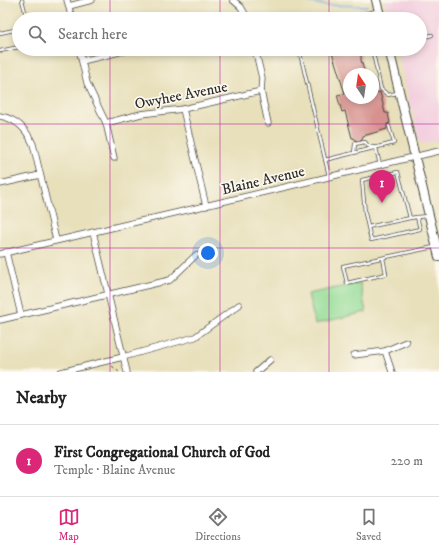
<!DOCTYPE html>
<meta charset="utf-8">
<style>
:root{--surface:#fff;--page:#f6f6f6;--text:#222;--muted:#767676;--line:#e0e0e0;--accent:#db2777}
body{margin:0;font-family:"IM FELL DW Pica",serif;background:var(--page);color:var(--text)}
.compass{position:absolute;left:343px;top:68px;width:36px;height:36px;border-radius:50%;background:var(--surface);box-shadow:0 2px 6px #0003;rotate:347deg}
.you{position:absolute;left:208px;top:253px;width:14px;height:14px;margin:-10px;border:3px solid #fff;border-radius:50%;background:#1a73e8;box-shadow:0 0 0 6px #1a73e833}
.badge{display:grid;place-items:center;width:26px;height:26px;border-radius:50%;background:var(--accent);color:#fff;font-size:13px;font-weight:700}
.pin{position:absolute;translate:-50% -33px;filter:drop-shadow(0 1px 2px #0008)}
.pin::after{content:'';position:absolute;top:21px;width:14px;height:12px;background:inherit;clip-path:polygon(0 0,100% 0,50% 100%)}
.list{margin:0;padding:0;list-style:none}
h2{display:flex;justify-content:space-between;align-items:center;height:52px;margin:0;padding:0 16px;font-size:17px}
h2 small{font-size:13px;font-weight:400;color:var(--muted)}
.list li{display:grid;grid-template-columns:26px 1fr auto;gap:12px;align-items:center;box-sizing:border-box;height:72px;padding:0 16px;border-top:1px solid var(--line)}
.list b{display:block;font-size:15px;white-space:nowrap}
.list p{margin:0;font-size:13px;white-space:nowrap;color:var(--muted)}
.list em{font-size:13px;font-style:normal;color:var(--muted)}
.icon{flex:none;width:22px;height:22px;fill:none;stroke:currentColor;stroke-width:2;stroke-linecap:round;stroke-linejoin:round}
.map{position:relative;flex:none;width:439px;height:372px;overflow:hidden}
.search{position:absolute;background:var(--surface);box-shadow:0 2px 6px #0003;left:12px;right:12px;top:12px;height:44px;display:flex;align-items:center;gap:10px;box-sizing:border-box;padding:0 14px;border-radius:22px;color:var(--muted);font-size:15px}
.sheet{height:124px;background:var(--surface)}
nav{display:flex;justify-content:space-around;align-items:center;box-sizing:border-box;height:56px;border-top:1px solid var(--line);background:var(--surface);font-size:11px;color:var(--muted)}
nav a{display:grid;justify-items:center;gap:2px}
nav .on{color:var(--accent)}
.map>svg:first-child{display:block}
</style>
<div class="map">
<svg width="439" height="372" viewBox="0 0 439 372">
<rect width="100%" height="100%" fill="#fbf7ec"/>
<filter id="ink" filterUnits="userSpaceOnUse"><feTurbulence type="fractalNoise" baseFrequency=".025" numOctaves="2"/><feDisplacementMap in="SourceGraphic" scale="8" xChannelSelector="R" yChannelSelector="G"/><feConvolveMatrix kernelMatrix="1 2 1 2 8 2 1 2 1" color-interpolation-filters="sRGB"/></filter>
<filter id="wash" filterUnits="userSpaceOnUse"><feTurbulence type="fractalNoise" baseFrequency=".012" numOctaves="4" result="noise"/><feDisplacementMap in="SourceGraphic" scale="16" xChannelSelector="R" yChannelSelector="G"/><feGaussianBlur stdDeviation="0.9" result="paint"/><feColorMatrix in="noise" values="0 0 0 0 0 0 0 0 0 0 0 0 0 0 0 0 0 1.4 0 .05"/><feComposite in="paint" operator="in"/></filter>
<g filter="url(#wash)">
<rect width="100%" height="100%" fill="#e8e0bb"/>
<!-- built -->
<path fill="#f3cfdf" d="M385,0H439V140L424,144L420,142L397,49H420V19H390Z"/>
<!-- green -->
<path fill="#96dd98" stroke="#608462" d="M360,283L366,312L315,324L308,294Z"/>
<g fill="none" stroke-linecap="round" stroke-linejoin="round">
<!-- stream -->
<path stroke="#71a7df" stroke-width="1.5" d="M299,0L324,5L367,6"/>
</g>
<g id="blocks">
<!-- building -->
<path fill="#d7918e" d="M331,49H361V60L365,74H349V98H373V93L380,92L385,113H388L390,123L387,124V129L363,136L362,140L356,141L354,138H352L345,111L342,112L337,95L345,94Z"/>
</g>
</g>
<g filter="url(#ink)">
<use href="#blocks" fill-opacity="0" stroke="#474641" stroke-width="1"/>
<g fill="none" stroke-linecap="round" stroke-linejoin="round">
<!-- service casing -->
<g stroke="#474641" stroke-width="4">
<g id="service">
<path d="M22,0L27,19"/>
<path d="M364,14L365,19"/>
<path d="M343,19L376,11"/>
<path d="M0,33L19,29"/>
<path d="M420,38L432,35"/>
<path d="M299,49L329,176"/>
<path d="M372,49L381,89L388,95L397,93"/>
<path d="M0,51L19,47"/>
<path d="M354,153L355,144L365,142L368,146L376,148L380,165"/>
<path d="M325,160L394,143L389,126"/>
<path d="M417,217L427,216"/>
<path d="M368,227L365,213L362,180L398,172L410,218L368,227L371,240L420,229L417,217L410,218"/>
<path d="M383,258L386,274L347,283L343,266L434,247"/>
</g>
</g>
<!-- minor casing -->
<g stroke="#474641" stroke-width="7">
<g id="minor">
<path d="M67,0L72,19"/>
<path d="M233,0L241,7L248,19"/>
<path d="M69,6L92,0"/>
<path d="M79,49L87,83L106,123L114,158"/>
<path d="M255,49L262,78L261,91L268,123"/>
<path d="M82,61L132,49"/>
<path d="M183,109L206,206"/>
<path d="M0,116C17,119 26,129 33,144L56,240"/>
<path d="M106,123L141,114L183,109L261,91"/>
<path d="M0,184L40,175"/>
<path d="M93,232L127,372"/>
<path d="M6,252L21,315"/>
<path d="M0,254L439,151"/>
<path d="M0,320L170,280L196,255"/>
<path d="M385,351L392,372"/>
<path d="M354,355L385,351L406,342"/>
<path d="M61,372L123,357L195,337L239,305"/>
<path d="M256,372L270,360"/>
</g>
</g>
<!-- secondary casing -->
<g stroke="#474641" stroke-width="10">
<g id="secondary">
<path d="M376,0L381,19"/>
<path d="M389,49L439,257"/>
</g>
</g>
<!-- path -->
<path stroke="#474641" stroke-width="1" stroke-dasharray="3 3" stroke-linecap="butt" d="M112,366L119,372"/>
<!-- service -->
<use href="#service" stroke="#fff" stroke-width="2.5"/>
<!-- minor -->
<use href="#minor" stroke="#fff" stroke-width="5.5"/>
<!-- secondary -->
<use href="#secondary" stroke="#fff" stroke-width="8"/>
</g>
</g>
<!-- grid -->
<path fill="none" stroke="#b5179e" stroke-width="1" stroke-opacity="0.55" d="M110,0V19M220,0V19M329,0V19M110,49V372M220,49V372M329,49V372M0,124H439M0,248H439"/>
<g text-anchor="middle" stroke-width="3.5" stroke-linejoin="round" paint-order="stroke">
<!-- street labels -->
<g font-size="15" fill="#2b2b2b" stroke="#fbf7ec">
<text transform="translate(181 95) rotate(-11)" y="5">Owyhee Avenue</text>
<text transform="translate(263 180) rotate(-13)" y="5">Blaine Avenue</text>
</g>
</g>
</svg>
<svg class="compass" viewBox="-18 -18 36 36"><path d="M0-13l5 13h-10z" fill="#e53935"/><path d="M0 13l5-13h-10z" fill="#767676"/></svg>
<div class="you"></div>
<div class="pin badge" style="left:382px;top:203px">1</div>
<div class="search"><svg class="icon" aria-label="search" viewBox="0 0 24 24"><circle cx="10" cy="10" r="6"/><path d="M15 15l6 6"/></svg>Search here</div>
</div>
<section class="sheet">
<h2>Nearby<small></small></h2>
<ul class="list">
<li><span class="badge">1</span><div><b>First Congregational Church of God</b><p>Temple · Blaine Avenue</p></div><em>220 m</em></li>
</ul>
</section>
<nav>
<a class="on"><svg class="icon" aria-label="map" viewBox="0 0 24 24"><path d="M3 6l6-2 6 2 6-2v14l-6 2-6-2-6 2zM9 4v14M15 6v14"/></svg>Map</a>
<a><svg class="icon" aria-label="directions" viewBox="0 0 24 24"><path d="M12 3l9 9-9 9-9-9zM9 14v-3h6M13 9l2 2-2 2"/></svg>Directions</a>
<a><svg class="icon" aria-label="saved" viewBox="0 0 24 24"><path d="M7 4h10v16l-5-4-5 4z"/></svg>Saved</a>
</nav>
